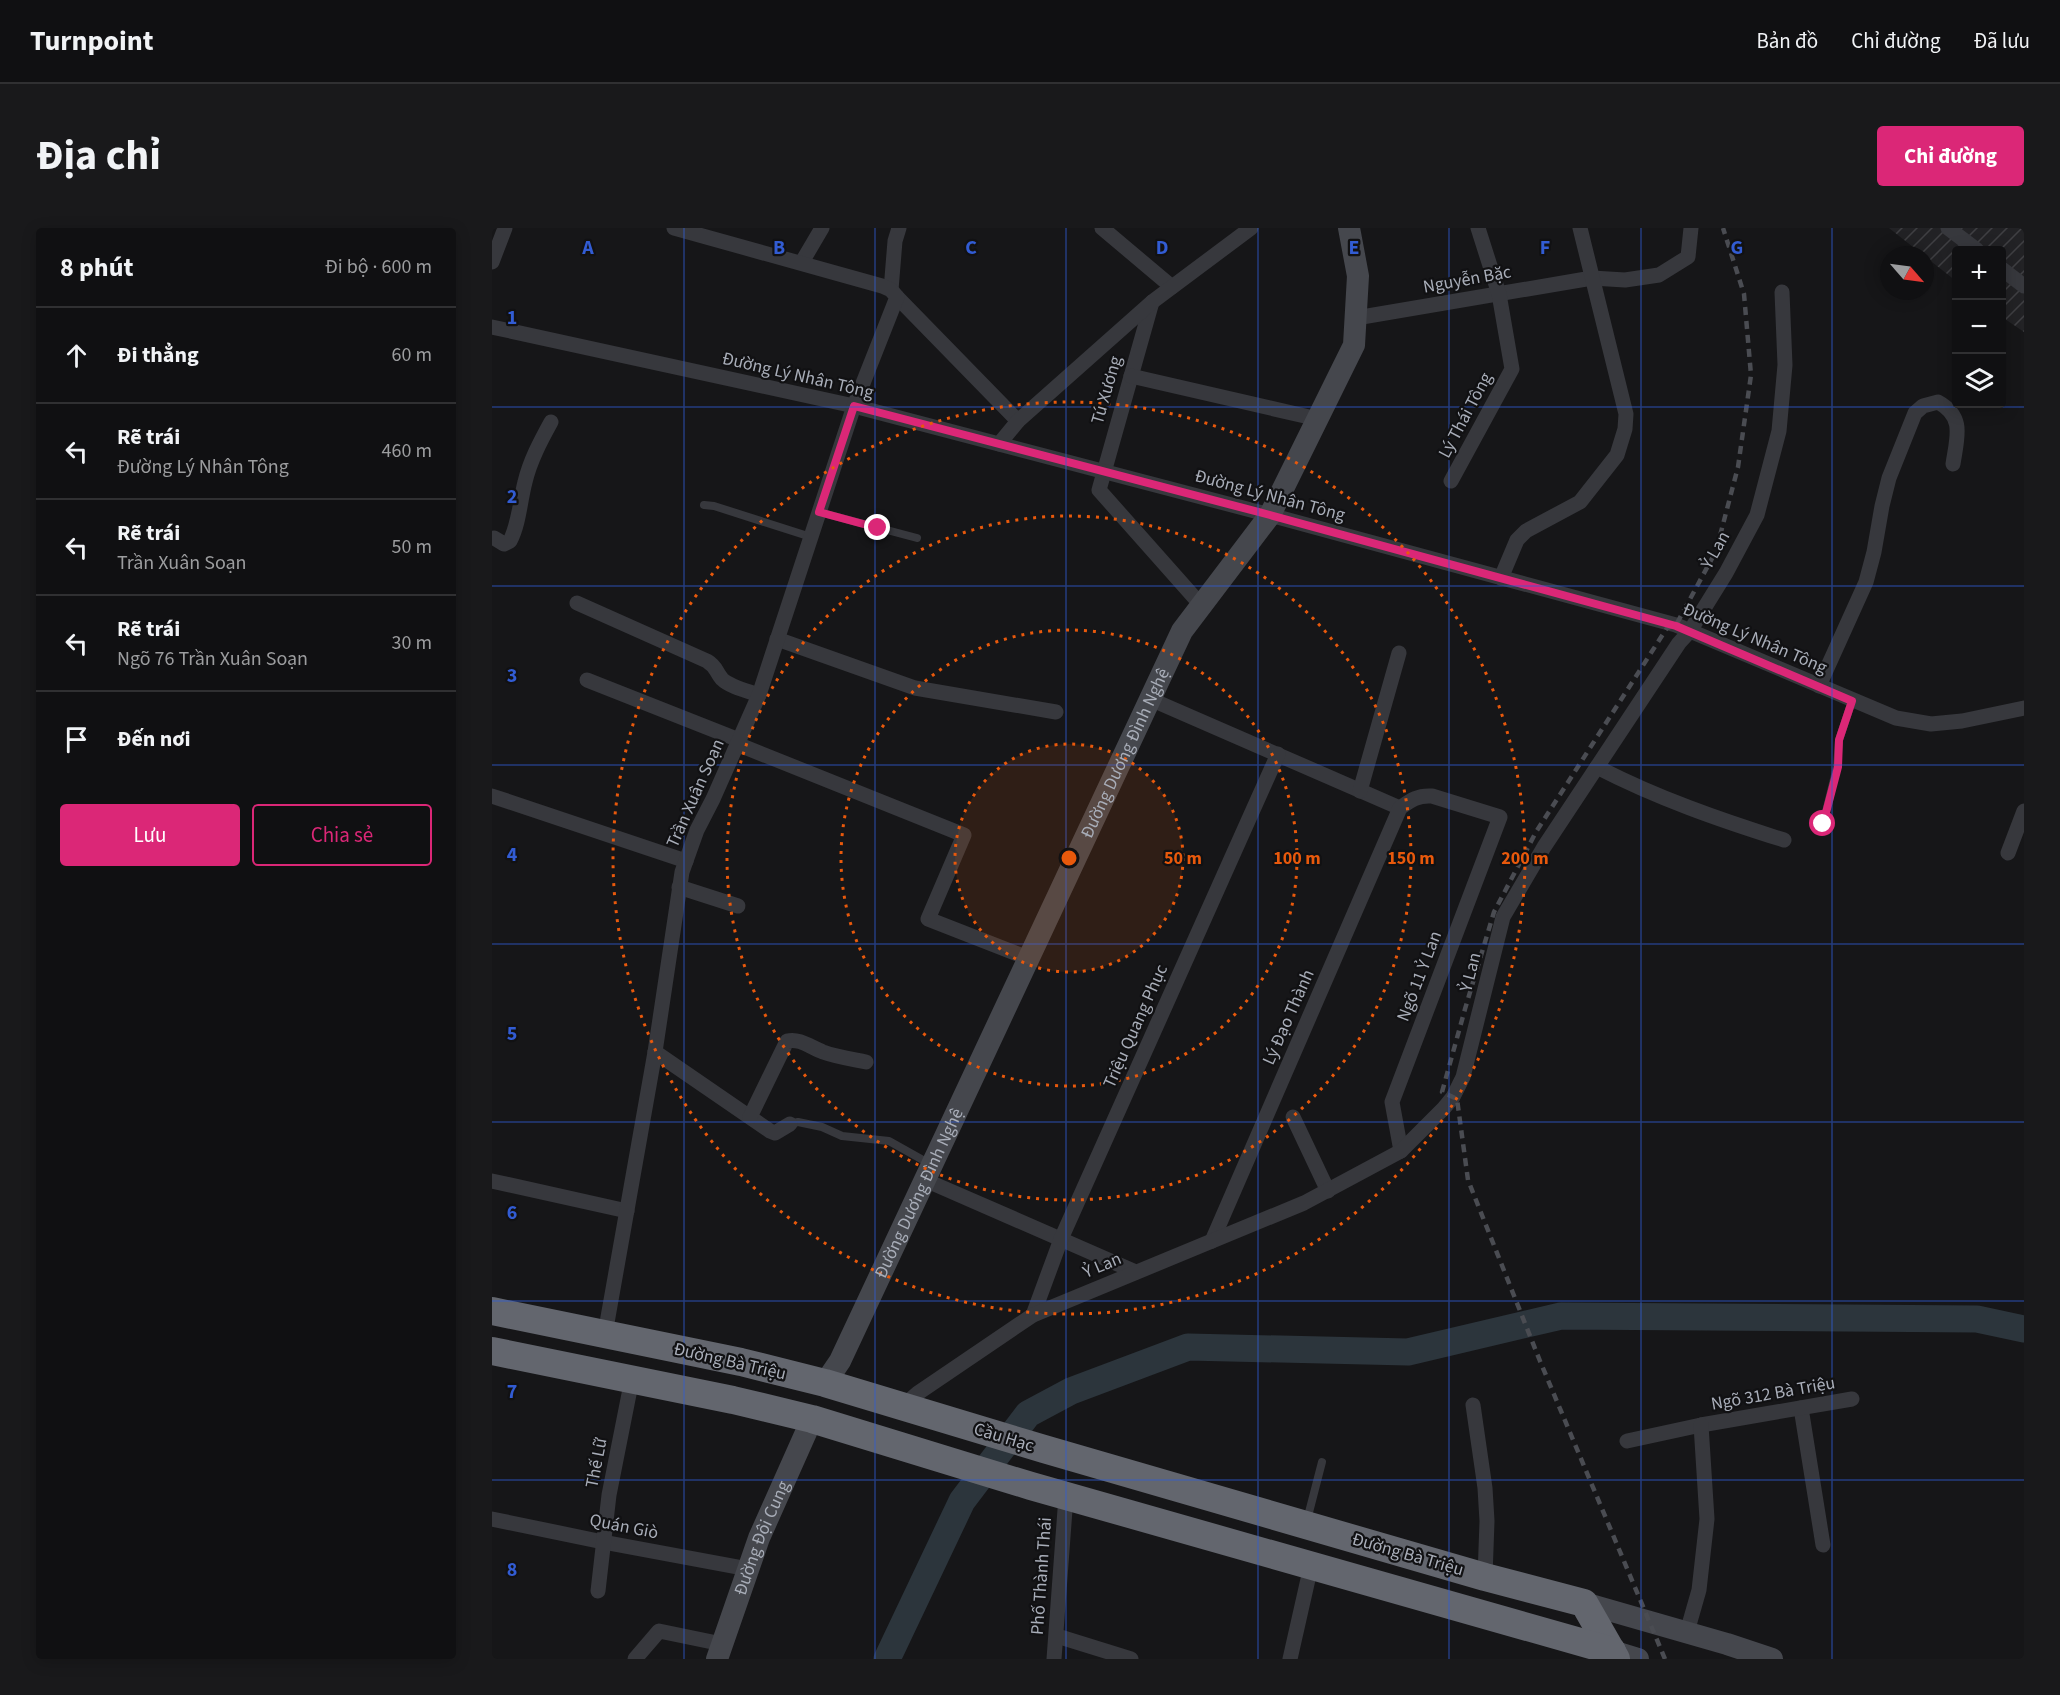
<!DOCTYPE html>
<html lang="vi">
<meta charset="utf-8">
<style>
:root{--surface:#101012;--page:#19191b;--text:#f1f3f6;--muted:#9c9d9f;--line:#303032;--accent:#db2777}
body{margin:0;font-family:"Source Sans 3",sans-serif;background:var(--page);color:var(--text)}
.controls{position:absolute;right:18px;top:18px;display:grid;overflow:hidden;border-radius:6px;box-shadow:0 3px 15px #0003}
.controls button{width:54px;height:54px;display:grid;place-items:center;padding:0;border:0;border-bottom:2px solid var(--line);background:var(--surface);color:var(--text);font:30px sans-serif}
.compass{position:absolute;left:1388px;top:18px;width:54px;height:54px;border-radius:50%;background:var(--surface);box-shadow:0 3px 15px #0003;rotate:118deg}
.stop{position:absolute;width:18px;height:18px;margin:-14px;border:4px solid #db2777;border-radius:50%;background:#fff}
.stop.end{background:#db2777;border-color:#fff;box-shadow:0 2px 6px #0008}
.list{margin:0;padding:0;list-style:none}
h2{display:flex;justify-content:space-between;align-items:center;height:78px;margin:0;padding:0 24px;font-size:26px}
h2 small{font-size:20px;font-weight:400;color:var(--muted)}
.list li{display:grid;grid-template-columns:39px 1fr auto;gap:18px;align-items:center;box-sizing:border-box;height:96px;padding:0 24px;border-top:2px solid var(--line)}
.list b{display:block;font-size:22px;white-space:nowrap}
.list p{margin:0;font-size:20px;white-space:nowrap;color:var(--muted)}
.list em{font-size:20px;font-style:normal;color:var(--muted)}
.actions{display:flex;gap:12px;padding:18px 24px}
.actions a{flex:1;padding:14px 0;border:2px solid var(--accent);border-radius:6px;text-align:center;font-size:21px;color:var(--accent)}
.actions .main{background:var(--accent);color:#fff}
.icon{flex:none;width:33px;height:33px;fill:none;stroke:currentColor;stroke-width:2;stroke-linecap:round;stroke-linejoin:round}
.map{position:relative;flex:none;width:1532px;height:1431px;overflow:hidden;border-radius:6px}
header{display:flex;align-items:center;gap:36px;box-sizing:border-box;height:84px;padding:0 30px;background:var(--surface);border-bottom:2px solid var(--line)}
header strong{font-size:28px}
nav{display:flex;gap:33px;margin-inline-start:auto;font-size:21px}
.intro{display:flex;align-items:center;justify-content:space-between;box-sizing:border-box;height:144px;padding:0 36px}
h1{margin:0;font-size:42px}
.button{padding:15px 27px;border-radius:6px;background:var(--accent);color:#fff;font-size:21px;font-weight:700}
main{display:flex;gap:36px;padding:0 36px}
aside{flex:1;background:var(--surface);border-radius:6px;box-shadow:0 3px 15px #0003}
.map>svg:first-child{display:block}
</style>
<header>
<strong>Turnpoint</strong>
<nav><a>Bản đồ</a><a>Chỉ đường</a><a>Đã lưu</a></nav>
</header>
<div class="intro"><h1>Địa chỉ</h1><a class="button">Chỉ đường</a></div>
<main>
<aside>
<h2>8 phút<small>Đi bộ · 600 m</small></h2>
<ul class="list">
<li><svg class="icon" aria-label="ahead" viewBox="0 0 24 24"><path d="M12 20V5M6 11l6-6 6 6"/></svg><div><b>Đi thẳng</b></div><em>60 m</em></li>
<li><svg class="icon" aria-label="left" viewBox="0 0 24 24"><path d="M17 20v-9H6M10 6l-5 5 5 5"/></svg><div><b>Rẽ trái</b><p>Đường Lý Nhân Tông</p></div><em>460 m</em></li>
<li><svg class="icon" aria-label="left" viewBox="0 0 24 24"><path d="M17 20v-9H6M10 6l-5 5 5 5"/></svg><div><b>Rẽ trái</b><p>Trần Xuân Soạn</p></div><em>50 m</em></li>
<li><svg class="icon" aria-label="left" viewBox="0 0 24 24"><path d="M17 20v-9H6M10 6l-5 5 5 5"/></svg><div><b>Rẽ trái</b><p>Ngõ 76 Trần Xuân Soạn</p></div><em>30 m</em></li>
<li><svg class="icon" aria-label="arrive" viewBox="0 0 24 24"><path d="M6 21V4h12l-3 4 3 4H6"/></svg><div><b>Đến nơi</b></div></li>
</ul>
<div class="actions"><a class="main">Lưu</a><a>Chia sẻ</a></div>
</aside>
<div class="map">
<svg width="1532" height="1431" viewBox="0 0 1532 1431">
<defs>
<pattern id="industrial-furrows" width="10" height="10" patternUnits="userSpaceOnUse" patternTransform="scale(1.5)"><rect width="10" height="10" fill="#222225"/><path d="M-1 1l2-2M0 10L10 0M9 11l2-2" fill="none" stroke="#3f3f43"/></pattern>
</defs>
<rect width="100%" height="100%" fill="#161618"/>
<!-- industrial -->
<path fill="url(#industrial-furrows)" d="M1397,0H1532V104L1510,89V22H1464V53Z"/>
<g fill="none" stroke-linecap="round" stroke-linejoin="round">
<!-- river -->
<path stroke="#2c353c" stroke-width="27" d="M395,1431L470,1273L536,1186L579,1163L696,1119L916,1124L1069,1088L1485,1091L1532,1101"/>
<!-- lane -->
<g stroke="#37383d" stroke-width="8">
<path d="M212,277L222,278L319,309"/>
<path d="M327,284L425,310"/>
<path d="M1331,596L1345,539L1347,512L1360,473"/>
<path d="M298,896L306,894L330,899L350,908L397,913L438,936"/>
<path d="M815,1292L830,1234"/>
</g>
<!-- street -->
<g stroke="#37383d" stroke-width="15">
<path d="M610,0L680,59"/>
<path d="M1456,0L1485,22"/>
<path d="M0,34L13,0"/>
<path d="M310,34L330,0"/>
<path d="M1510,41L1532,58"/>
<path d="M399,62L403,13L407,0"/>
<path d="M405,69L526,193"/>
<path d="M660,74L607,262L709,377"/>
<path d="M864,90L1100,50L1133,52L1167,47L1196,29L1199,0"/>
<path d="M0,99L362,178L778,287L1184,397L1404,490L1439,496L1470,493L1532,480"/>
<path d="M639,148L826,191"/>
<path d="M507,216L526,193L660,74L759,0"/>
<path d="M959,253L1020,141L1007,66L986,0"/>
<path d="M2,310L12,316L18,313C27,296 28,273 33,254C38,233 48,214 59,194"/>
<path d="M1009,350L1025,312L1034,303L1088,274L1125,227L1133,201L1134,186L1088,0"/>
<path d="M85,375L215,433C225,439 223,443 230,451C238,459 256,463 267,467"/>
<path d="M285,411L423,460L564,484"/>
<path d="M95,452L247,512"/>
<path d="M1327,458L1374,354L1382,324L1390,278L1397,250L1423,185L1431,178L1446,174C1473,189 1465,209 1461,236"/>
<path d="M658,471L908,580"/>
<path d="M245,516L472,607L436,691L536,730"/>
<path d="M1105,539C1165,570 1228,592 1292,612"/>
<path d="M868,563L907,425"/>
<path d="M0,568L194,633"/>
<path d="M1516,625L1532,583"/>
<path d="M187,659L246,678"/>
<path d="M163,824L278,903L283,905L298,896"/>
<path d="M258,889L295,813C308,810 318,819 331,824C345,829 359,831 374,834"/>
<path d="M801,889L836,963"/>
<path d="M433,952L644,1044"/>
<path d="M0,953L135,983"/>
<path d="M720,1013L908,580C919,572 926,567 940,568L1008,589L900,874L909,923"/>
<path d="M541,1087L569,1011L786,526"/>
<path d="M113,1106L163,824L190,644L205,602L221,571L267,467L362,178L405,69L399,62L390,58L182,0"/>
<path d="M981,1177L993,1260L995,1293L993,1349"/>
<path d="M411,1178L426,1165L541,1087L812,975L909,923L952,880L961,869L971,849L1011,689L1052,619L1187,415L1198,403L1234,345L1265,287L1287,203L1293,137L1290,64"/>
<path d="M1309,1180L1331,1317"/>
<path d="M1135,1213L1209,1197L1360,1171"/>
<path d="M0,1291L111,1314L257,1341"/>
<path d="M106,1363L117,1267L140,1151"/>
<path d="M1195,1404L1207,1362L1215,1291L1209,1197"/>
<path d="M565,1408L639,1431"/>
<path d="M143,1431L167,1403L230,1416"/>
<path d="M562,1431L574,1268"/>
<path d="M798,1431L819,1338"/>
</g>
<!-- secondary -->
<g stroke="#45474d" stroke-width="22">
<path id="s1" d="M333,1155L348,1133L690,403L778,287L862,117L866,48L857,0"/>
<path d="M1092,1375L1235,1416L1280,1431"/>
<path d="M1120,1423L1146,1431"/>
<path id="s2" d="M225,1431L267,1310L320,1191"/>
</g>
<!-- highway -->
<g stroke="#63666e" stroke-width="28">
<path d="M0,1083L249,1134L333,1155L552,1221L993,1349L1092,1375L1124,1431"/>
<path d="M0,1123L241,1172L320,1191L539,1258L1120,1423"/>
</g>
<!-- rail -->
<path stroke="#4a4c52" stroke-width="4.5" stroke-dasharray="8 6" stroke-linecap="butt" d="M1173,1431L1048,1133L976,952L965,871L950,864L973,781L1002,684L1044,604L1175,400L1184,397L1224,323L1246,239L1259,147L1252,66L1231,0"/>
</g>
<g fill="none" stroke-linecap="round" stroke-linejoin="round">
<!-- route -->
<path stroke="#db2777" stroke-width="8" d="M386,300L327,284L362,178L778,287L1184,398L1360,473L1347,512L1346,539L1331,596"/>
</g>
<!-- grid -->
<path fill="none" stroke="#325cd3" stroke-width="1.5" stroke-opacity="0.55" d="M192,0V1431M383,0V1431M574,0V1431M766,0V1431M957,0V1431M1149,0V1431M1340,0V1431M0,179H1532M0,358H1532M0,537H1532M0,716H1532M0,894H1532M0,1073H1532M0,1252H1532"/>
<!-- distance rings -->
<circle cx="577" cy="630" r="114" fill="#e8590c" fill-opacity=".12"/>
<g fill="none" stroke="#e8590c" stroke-width="3" stroke-dasharray="3 6">
<circle cx="577" cy="630" r="114"/>
<circle cx="577" cy="630" r="228"/>
<circle cx="577" cy="630" r="342"/>
<circle cx="577" cy="630" r="456"/>
</g>
<g text-anchor="middle" stroke-width="4.5" stroke-linejoin="round" paint-order="stroke">
<!-- street labels -->
<g font-size="18" fill="#a8adb8" stroke="#111113">
<text transform="translate(975 51) rotate(-10)" y="6">Nguyễn Bặc</text>
<text transform="translate(306 147) rotate(13)" y="6">Đường Lý Nhân Tông</text>
<text transform="translate(614 162) rotate(-74)" y="6">Tú Xương</text>
<text transform="translate(973 187) rotate(-62)" y="6">Lý Thái Tông</text>
<text transform="translate(778 267) rotate(15)" y="6">Đường Lý Nhân Tông</text>
<text transform="translate(1223 322) rotate(-61)" y="6">Ỷ Lan</text>
<text transform="translate(1263 410) rotate(23)" y="6">Đường Lý Nhân Tông</text>
<text dy="6" stroke="none"><textPath href="#s1" startOffset="698">Đường Dương Đình Nghệ</textPath></text>
<text transform="translate(203 565) rotate(-66)" y="6">Trần Xuân Soạn</text>
<text transform="translate(978 744) rotate(-76)" y="6">Ỷ Lan</text>
<text transform="translate(927 748) rotate(-69)" y="6">Ngõ 11 Ỷ Lan</text>
<text transform="translate(796 789) rotate(-66)" y="6">Lý Đạo Thành</text>
<text transform="translate(643 798) rotate(-66)" y="6">Triệu Quang Phục</text>
<text dy="6" stroke="none"><textPath href="#s1" startOffset="212">Đường Dương Đình Nghệ</textPath></text>
<text transform="translate(610 1037) rotate(-23)" y="6">Ỷ Lan</text>
<text transform="translate(238 1133) rotate(13)" y="6">Đường Bà Triệu</text>
<text transform="translate(1281 1165) rotate(-10)" y="6">Ngõ 312 Bà Triệu</text>
<text transform="translate(512 1209) rotate(17)" y="6">Cầu Hạc</text>
<text transform="translate(104 1235) rotate(-79)" y="6">Thế Lữ</text>
<text transform="translate(132 1298) rotate(11)" y="6">Quán Giò</text>
<text dy="6" stroke="none"><textPath href="#s2" startOffset="129">Đường Đội Cung</textPath></text>
<text transform="translate(916 1326) rotate(16)" y="6">Đường Bà Triệu</text>
<text transform="translate(549 1348) rotate(-86)" y="6">Phố Thành Thái</text>
</g>
</g>
<g font-size="20" text-anchor="middle" font-weight="bold" fill="#325cd3" stroke="#111113" stroke-width="4.5" stroke-linejoin="round" paint-order="stroke">
<text x="96" y="26">A</text>
<text x="287" y="26">B</text>
<text x="479" y="26">C</text>
<text x="670" y="26">D</text>
<text x="862" y="26">E</text>
<text x="1053" y="26">F</text>
<text x="1245" y="26">G</text>
<text x="20" y="96">1</text>
<text x="20" y="275">2</text>
<text x="20" y="454">3</text>
<text x="20" y="633">4</text>
<text x="20" y="812">5</text>
<text x="20" y="991">6</text>
<text x="20" y="1170">7</text>
<text x="20" y="1348">8</text>
</g>
<circle cx="577" cy="630" r="9" fill="#e8590c" stroke="#111113" stroke-width="3"/>
<g font-size="18" text-anchor="middle" font-weight="bold" fill="#e8590c" stroke="#111113" stroke-width="4.5" stroke-linejoin="round" paint-order="stroke">
<text x="691" y="636">50 m</text>
<text x="805" y="636">100 m</text>
<text x="919" y="636">150 m</text>
<text x="1033" y="636">200 m</text>
</g>
</svg>
<div class="controls">
<button>+</button>
<button>−</button>
<button><svg class="icon" aria-label="layers" viewBox="0 0 24 24"><path d="M12 4l9 5-9 5-9-5zM3 14l9 5 9-5"/></svg></button>
</div>
<svg class="compass" viewBox="-18 -18 36 36"><path d="M0-13l5 13h-10z" fill="#e53935"/><path d="M0 13l5-13h-10z" fill="#9c9d9f"/></svg>
<div class="stop" style="left:1331px;top:596px"></div>
<div class="stop end" style="left:386px;top:300px"></div>
</div>
</main>
